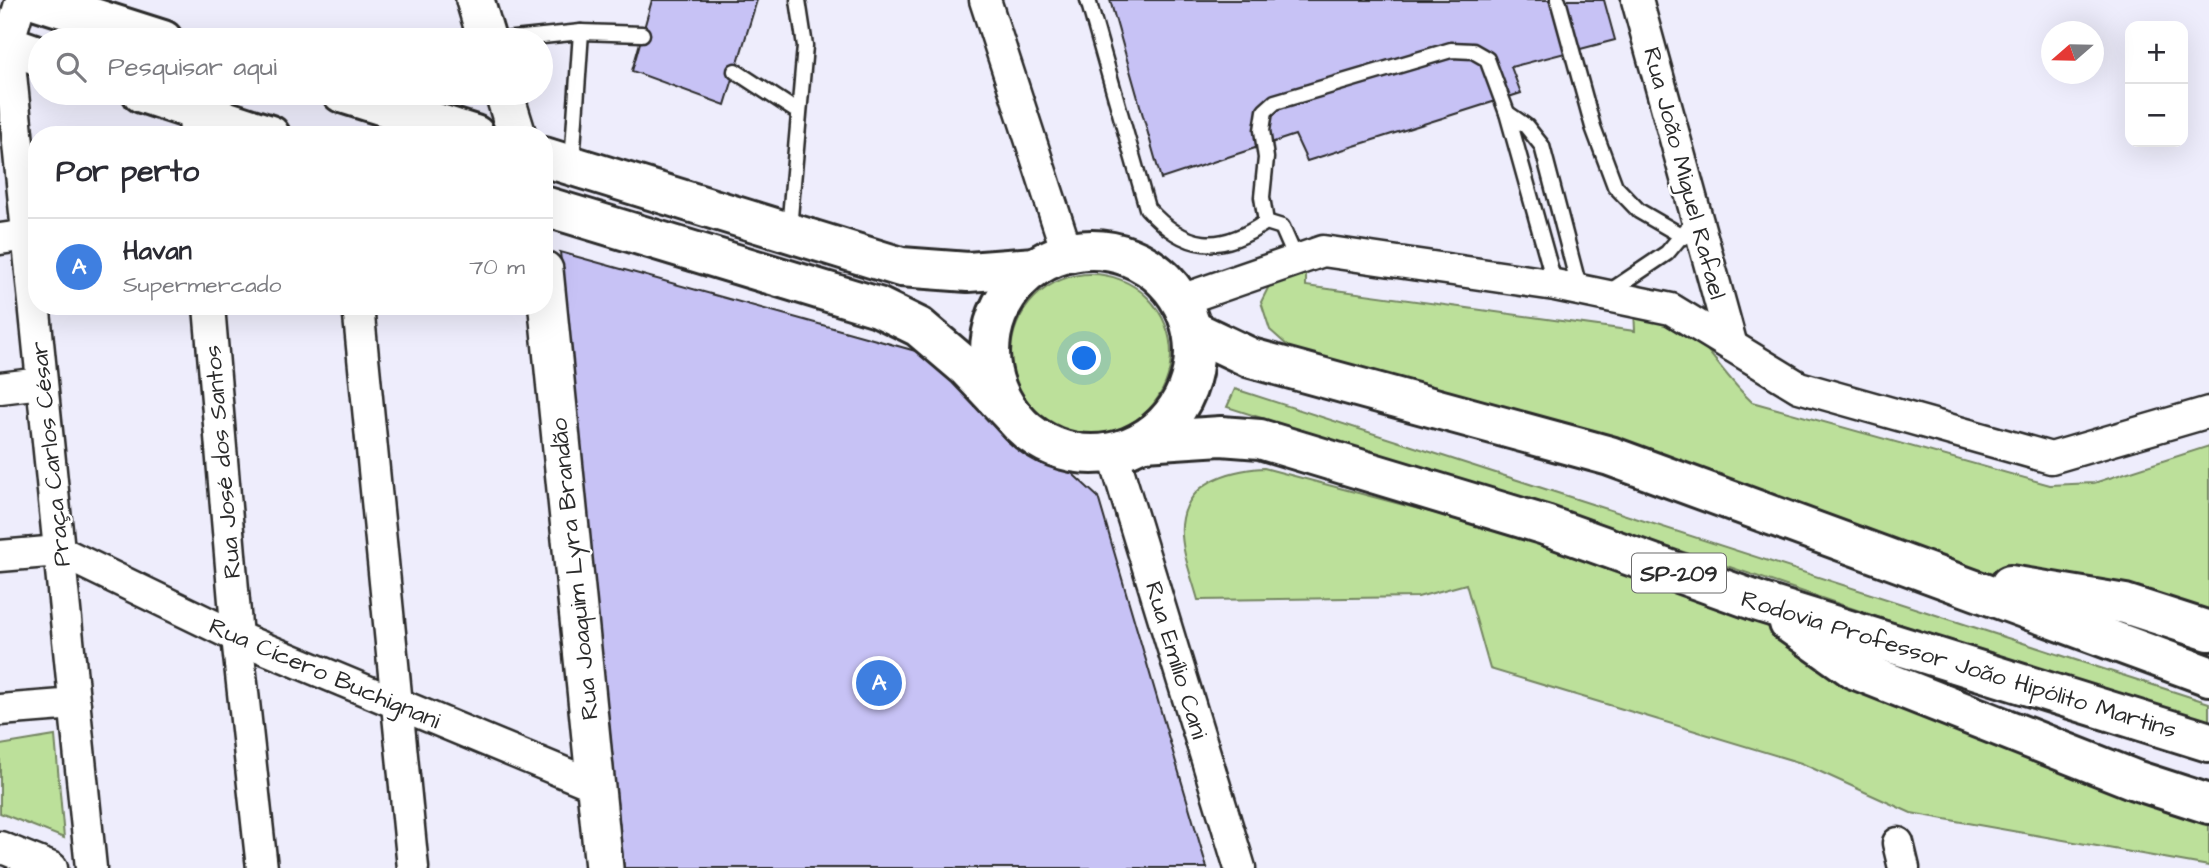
<!DOCTYPE html>
<html lang="pt">
<meta charset="utf-8">
<style>
:root{--surface:#fff;--page:#f2f2f3;--text:#2b2b33;--muted:#7c7c81;--line:#e1e1e2;--accent:#1f6fb2}
body{margin:0;font-family:"Architects Daughter",sans-serif;background:var(--page);color:var(--text)}
.controls{position:absolute;right:21px;top:21px;display:grid;overflow:hidden;border-radius:14px;box-shadow:0 7px 28px #0002}
.controls button{width:63px;height:63px;display:grid;place-items:center;padding:0;border:0;border-bottom:2px solid var(--line);background:var(--surface);color:var(--text);font:35px sans-serif}
.compass{position:absolute;left:2041px;top:21px;width:63px;height:63px;border-radius:50%;background:var(--surface);box-shadow:0 7px 28px #0002;rotate:250deg}
.you{position:absolute;left:1085px;top:359px;width:24px;height:24px;margin:-18px;border:5px solid #fff;border-radius:50%;background:#1a73e8;box-shadow:0 0 0 10px #1a73e833}
.badge{display:grid;place-items:center;width:46px;height:46px;border-radius:50%;background:var(--accent);color:#fff;font-size:23px;font-weight:700}
.pin{position:absolute;translate:-50% -50%;border:4px solid #fff;box-shadow:0 2px 7px #0006}
.list{margin:0;padding:0;list-style:none}
h2{display:flex;justify-content:space-between;align-items:center;height:91px;margin:0;padding:0 28px;font-size:30px}
h2 small{font-size:23px;font-weight:400;color:var(--muted)}
.list li{display:grid;grid-template-columns:46px 1fr auto;gap:21px;align-items:center;box-sizing:border-box;height:98px;padding:0 28px;border-top:2px solid var(--line)}
.list b{display:block;font-size:26px;white-space:nowrap}
.list p{margin:0;font-size:23px;white-space:nowrap;color:var(--muted)}
.list em{font-size:23px;font-style:normal;color:var(--muted)}
.icon{flex:none;width:38px;height:38px;fill:none;stroke:currentColor;stroke-width:2;stroke-linecap:round;stroke-linejoin:round}
.map{position:relative;flex:none;width:2209px;height:868px;overflow:hidden}
.search{position:absolute;background:var(--surface);box-shadow:0 7px 28px #0002;left:28px;top:28px;width:525px;height:77px;display:flex;align-items:center;gap:18px;box-sizing:border-box;padding:0 24px;border-radius:38px;color:var(--muted);font-size:26px}
.panel{position:absolute;background:var(--surface);box-shadow:0 7px 28px #0002;left:28px;top:126px;width:525px;height:189px;border-radius:28px}
.map>svg:first-child{display:block}
</style>
<div class="map">
<svg width="2209" height="868" viewBox="0 0 2209 868">
<rect width="100%" height="100%" fill="#eeedfc"/>
<filter id="ink" filterUnits="userSpaceOnUse"><feTurbulence type="fractalNoise" baseFrequency=".0143" numOctaves="2"/><feDisplacementMap in="SourceGraphic" scale="14" xChannelSelector="R" yChannelSelector="G"/><feConvolveMatrix kernelMatrix="1 2 1 2 8 2 1 2 1" color-interpolation-filters="sRGB"/></filter>
<g filter="url(#ink)">
<!-- green -->
<g fill="#bce09a" stroke="#748662" stroke-width="2">
<path d="M1306,267V286L1635,331L1634,309C1703,321 1707,360 1752,402L2050,485L2094,483L2209,446V646L1297,354L1270,330L1261,302L1273,278Z"/>
<circle cx="1091" cy="354" r="80"/>
<path d="M1235,389L2209,703V729L1712,561L1227,407Z"/>
<path d="M1264,468L1547,543L1786,623L2209,794V866L1911,813L1801,763L1490,669L1466,584L1418,597L1198,600C1192,578 1180,548 1182,525C1186,482 1229,470 1264,468Z"/>
<path d="M55,736L64,838L0,813V745Z"/>
</g>
<!-- building -->
<g fill="#c7c2f5" stroke="#2b2b2b" stroke-width="2">
<path d="M652,0H757L725,105L632,71Z"/>
<path d="M1110,0H1604L1615,40L1511,67L1521,93L1307,161L1295,135L1161,179Z"/>
<path d="M560,252L948,360L1098,497L1207,868H624Z"/>
</g>
<g fill="none" stroke-linecap="round" stroke-linejoin="round">
<!-- service casing -->
<g stroke="#2b2b2b" stroke-width="19">
<g id="service">
<path d="M1088,0L1147,208C1185,251 1220,254 1266,222L1282,227L1296,259"/>
<path d="M1558,0L1593,127L1615,186L1639,211L1684,237"/>
<path d="M504,40L581,32L642,34"/>
<path d="M735,71L798,112"/>
<path d="M1507,113L1526,126L1542,146L1580,291"/>
<path d="M572,163L581,32"/>
<path d="M1266,222L1262,197L1266,158L1262,130L1265,111L1275,102L1451,50L1473,51L1487,59L1507,113L1555,285"/>
<path d="M789,229L805,46L798,0"/>
<path d="M1606,294L1667,253L1687,229"/>
</g>
</g>
<!-- minor casing -->
<g stroke="#2b2b2b" stroke-width="35">
<g id="minor">
<path d="M21,0L8,44L91,868"/>
<path d="M985,0L1067,252"/>
<path d="M1637,0L1732,346"/>
<path d="M193,93L195,135"/>
<path d="M0,239L28,235"/>
<path d="M1181,300L1323,251L1555,285L1671,309L1799,387L2051,458L2209,412"/>
<path d="M209,306L237,637L262,868"/>
<path d="M358,306L413,868"/>
<path d="M0,388L41,383"/>
<path d="M1113,453L1240,868"/>
<path d="M0,556L59,551L237,637L596,786"/>
<path d="M0,710L75,704"/>
<path d="M1898,843L1904,868"/>
<path d="M0,847L52,868"/>
</g>
</g>
<!-- tertiary casing -->
<g stroke="#2b2b2b" stroke-width="42">
<g id="tertiary">
<path d="M475,0L487,40"/>
<path d="M504,93L517,135"/>
<path d="M544,270L604,868"/>
</g>
</g>
<!-- secondary casing -->
<g stroke="#2b2b2b" stroke-width="44">
<g id="secondary">
<path d="M37,0L163,40"/>
<path d="M0,42L40,56"/>
<path d="M142,93L270,135"/>
<path d="M342,93L475,135"/>
<path d="M544,157L901,267L968,272L1035,267"/>
<path d="M544,206L878,307L919,327L966,367L1019,423"/>
</g>
</g>
<!-- motorway casing -->
<g stroke="#2b2b2b" stroke-width="44">
<g id="motorway">
<circle cx="1092" cy="352" r="102"/>
<path d="M1192,330L1251,358L1610,456L2209,676"/>
<path d="M1144,441L1221,436L1260,439L1545,525L1759,602L2209,742"/>
<path d="M2010,585L2125,604L2209,631"/>
<path d="M1789,623L1854,669L2135,780L2209,804"/>
</g>
</g>
<!-- service -->
<use href="#service" stroke="#fff" stroke-width="14"/>
<!-- minor -->
<use href="#minor" stroke="#fff" stroke-width="30"/>
<!-- tertiary -->
<use href="#tertiary" stroke="#fff" stroke-width="37"/>
<!-- secondary -->
<use href="#secondary" stroke="#fff" stroke-width="38"/>
<!-- motorway -->
<use href="#motorway" stroke="#fff" stroke-width="38"/>
</g>
</g>
<g text-anchor="middle" stroke-width="5" stroke-linejoin="round" paint-order="stroke">
<!-- shield labels -->
<rect fill="#fff" stroke="#6b6b6b" stroke-width="2" x="1632" y="553.5" width="94" height="39" rx="5"/>
<g font-size="23" font-weight="bold" fill="#2b2b2b">
<text x="1679" y="581">SP-209</text>
</g>
<!-- street labels -->
<g font-size="24" fill="#2b2b2b" stroke="#fff">
<text transform="translate(1685 173) rotate(75)" y="8">Rua João Miguel Rafael</text>
<text transform="translate(50 454) rotate(-96)" y="8">Praça Carlos César</text>
<text transform="translate(222 462) rotate(-95)" y="8">Rua José dos Santos</text>
<text transform="translate(574 569) rotate(-96)" y="8">Rua Joaquim Lyra Brandão</text>
<text transform="translate(1177 660) rotate(73)" y="8">Rua Emílio Cani</text>
<text transform="translate(1959 664) rotate(17)" y="8">Rodovia Professor João Hipólito Martins</text>
<text transform="translate(325 673) rotate(23)" y="8">Rua Cícero Buchignani</text>
</g>
</g>
</svg>
<div class="controls">
<button>+</button>
<button>−</button>
</div>
<svg class="compass" viewBox="-18 -18 36 36"><path d="M0-13l5 13h-10z" fill="#e53935"/><path d="M0 13l5-13h-10z" fill="#7c7c81"/></svg>
<div class="you"></div>
<div class="pin badge" style="left:879px;top:683px;background:#3f7fe0">A</div>
<div class="search"><svg class="icon" aria-label="search" viewBox="0 0 24 24"><circle cx="10" cy="10" r="6"/><path d="M15 15l6 6"/></svg>Pesquisar aqui</div>
<section class="panel">
<h2>Por perto<small></small></h2>
<ul class="list">
<li><span class="badge" style="background:#3f7fe0">A</span><div><b>Havan</b><p>Supermercado</p></div><em>70 m</em></li>
</ul>
</section>
</div>
